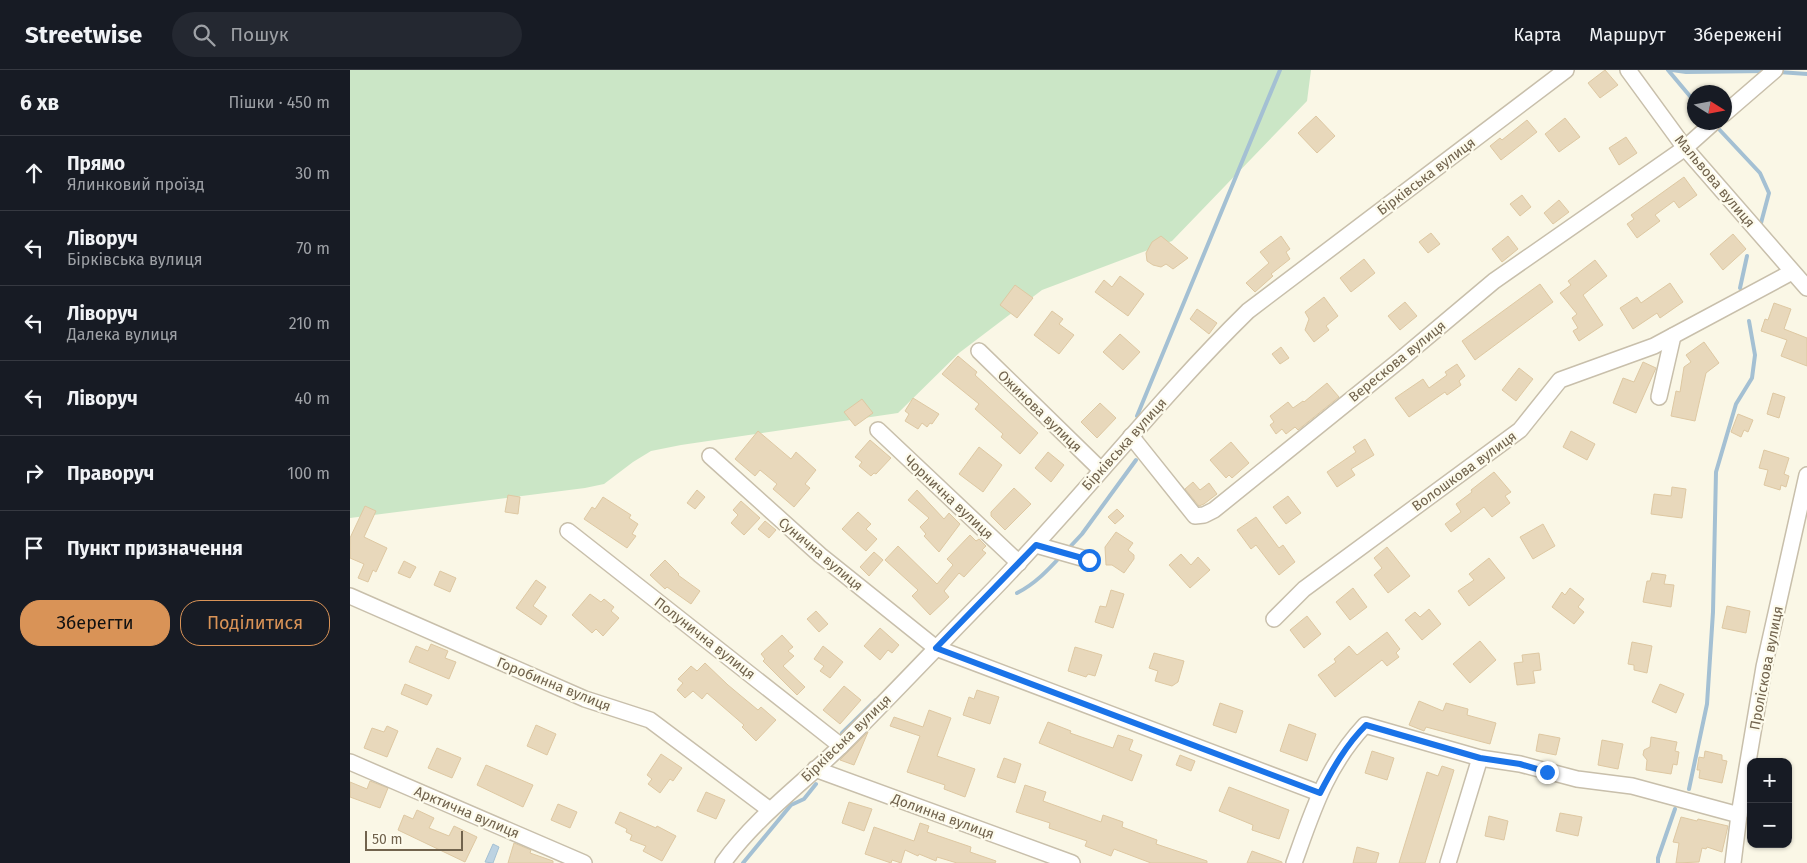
<!DOCTYPE html>
<html lang="uk">
<meta charset="utf-8">
<style>
:root{--surface:#171b24;--page:#242831;--text:#f1f3f6;--muted:#9ea1a6;--line:#363941;--accent:#d99357}
body{margin:0;font-family:"Fira Sans",sans-serif;background:var(--page);color:var(--text)}
.controls{position:absolute;right:15px;bottom:15px;display:grid;overflow:hidden;border-radius:10px;box-shadow:0 1px 4px #0004}
.controls button{width:45px;height:45px;display:grid;place-items:center;padding:0;border:0;border-bottom:1px solid var(--line);background:var(--surface);color:var(--text);font:25px sans-serif}
.compass{position:absolute;left:1337px;top:15px;width:45px;height:45px;border-radius:50%;background:var(--surface);box-shadow:0 1px 4px #0004;rotate:101deg}
.scale{position:absolute;left:15px;bottom:12px;width:98px;box-sizing:border-box;padding-left:5px;border:2px solid #71634d;border-top:0;font-size:14px;line-height:18px;white-space:nowrap;color:#71634d;-webkit-text-stroke:4px #fdfbec;paint-order:stroke}
.stop{position:absolute;width:15px;height:15px;margin:-11px;border:4px solid #1a73e8;border-radius:50%;background:#fff}
.stop.end{background:#1a73e8;border-color:#fff;box-shadow:0 1px 5px #0008}
.list{margin:0;padding:0;list-style:none}
h2{display:flex;justify-content:space-between;align-items:center;height:65px;margin:0;padding:0 20px;font-size:21px}
h2 small{font-size:16px;font-weight:400;color:var(--muted)}
.list li{display:grid;grid-template-columns:32px 1fr auto;gap:15px;align-items:center;box-sizing:border-box;height:75px;padding:0 20px;border-top:1px solid var(--line)}
.list b{display:block;font-size:19px;white-space:nowrap}
.list p{margin:0;font-size:16px;white-space:nowrap;color:var(--muted)}
.list em{font-size:16px;font-style:normal;color:var(--muted)}
.actions{display:flex;gap:10px;padding:15px 20px}
.actions a{flex:1;padding:11px 0;border:1px solid var(--accent);border-radius:20px;text-align:center;font-size:18px;color:var(--accent)}
.actions .main{background:var(--accent);color:#111}
.icon{flex:none;width:28px;height:28px;fill:none;stroke:currentColor;stroke-width:2;stroke-linecap:round;stroke-linejoin:round}
.map{position:relative;flex:none;width:1457px;height:793px;overflow:hidden}
header{display:flex;align-items:center;gap:30px;box-sizing:border-box;height:70px;padding:0 25px;background:var(--surface);border-bottom:1px solid var(--line)}
header strong{font-size:24px}
nav{display:flex;gap:28px;margin-inline-start:auto;font-size:18px}
.search{width:350px;height:45px;background:var(--page);display:flex;align-items:center;gap:12px;box-sizing:border-box;padding:0 18px;border-radius:28px;color:var(--muted);font-size:19px}
main{display:flex}
aside{flex:1;background:var(--surface)}
.map>svg:first-child{display:block}
</style>
<header>
<strong>Streetwise</strong>
<div class="search"><svg class="icon" aria-label="search" viewBox="0 0 24 24"><circle cx="10" cy="10" r="6"/><path d="M15 15l6 6"/></svg>Пошук</div>
<nav><a>Карта</a><a>Маршрут</a><a>Збережені</a></nav>
</header>
<main>
<aside>
<h2>6 хв<small>Пішки · 450 m</small></h2>
<ul class="list">
<li><svg class="icon" aria-label="ahead" viewBox="0 0 24 24"><path d="M12 20V5M6 11l6-6 6 6"/></svg><div><b>Прямо</b><p>Ялинковий проїзд</p></div><em>30 m</em></li>
<li><svg class="icon" aria-label="left" viewBox="0 0 24 24"><path d="M17 20v-9H6M10 6l-5 5 5 5"/></svg><div><b>Ліворуч</b><p>Бірківська вулиця</p></div><em>70 m</em></li>
<li><svg class="icon" aria-label="left" viewBox="0 0 24 24"><path d="M17 20v-9H6M10 6l-5 5 5 5"/></svg><div><b>Ліворуч</b><p>Далека вулиця</p></div><em>210 m</em></li>
<li><svg class="icon" aria-label="left" viewBox="0 0 24 24"><path d="M17 20v-9H6M10 6l-5 5 5 5"/></svg><div><b>Ліворуч</b></div><em>40 m</em></li>
<li><svg class="icon" aria-label="right" viewBox="0 0 24 24"><path d="M7 20v-9h11M14 6l5 5-5 5"/></svg><div><b>Праворуч</b></div><em>100 m</em></li>
<li><svg class="icon" aria-label="arrive" viewBox="0 0 24 24"><path d="M6 21V4h12l-3 4 3 4H6"/></svg><div><b>Пункт призначення</b></div></li>
</ul>
<div class="actions"><a class="main">Зберегти</a><a>Поділитися</a></div>
</aside>
<div class="map">
<svg width="1457" height="793" viewBox="0 0 1457 793">
<rect width="100%" height="100%" fill="#faf7e6"/>
<!-- green -->
<path fill="#cbe6c6" d="M0,0H961L957,31L822,171L692,220L609,283L548,343L331,375L301,381L283,392L254,414L235,418L0,448Z"/>
<!-- water -->
<path fill="#bdd3e2" stroke="#a4c0d3" d="M143,774L149,777L143,793L135,792Z"/>
<g fill="none" stroke-linecap="round" stroke-linejoin="round">
<!-- stream -->
<g stroke="#a4c0d3" stroke-width="4">
<path d="M1318,0L1344,31"/>
<path d="M1322,0L1336,2L1417,1"/>
<path d="M1429,2L1457,4"/>
<path d="M1366,56L1410,103L1419,123L1411,153"/>
<path d="M1390,218L1397,186"/>
<path d="M787,346L930,0"/>
<path d="M718,479L732,464L786,390"/>
<path d="M667,523C685,514 698,500 711,486"/>
<path d="M492,663L526,630"/>
<path d="M1339,719L1357,634L1363,542L1366,402L1386,334L1402,308L1405,285L1399,251"/>
<path d="M393,793L441,735L454,729L466,714"/>
<path d="M1308,793V788L1325,739"/>
</g>
</g>
<!-- building -->
<g fill="#e8d8bb" stroke="#dec8a2">
<path d="M1255,0L1268,15L1250,28L1238,13Z"/>
<path d="M966,46L985,66L967,83L948,63Z"/>
<path d="M1215,48L1230,67L1209,82L1195,64Z"/>
<path d="M1177,50L1187,62L1151,90L1140,76L1150,68L1152,70Z"/>
<path d="M1276,67L1287,83L1269,95L1259,78Z"/>
<path d="M1334,107L1347,125L1329,138L1324,131L1305,145L1310,151L1287,168L1277,154L1284,149L1281,145Z"/>
<path d="M1172,125L1181,137L1170,146L1160,134Z"/>
<path d="M1209,130L1219,142L1203,154L1194,143Z"/>
<path d="M1081,163L1090,174L1078,183L1069,172Z"/>
<path d="M1383,164L1396,179L1373,200L1360,184Z"/>
<path d="M811,166L838,188L823,199L816,194L811,197L803,195L797,191L796,183L802,172Z"/>
<path d="M931,166L940,179L936,182L940,189L921,204L923,206L905,222L896,213L919,193L910,182Z"/>
<path d="M1158,166L1168,179L1152,192L1142,179Z"/>
<path d="M1014,189L1025,203L1001,222L990,208Z"/>
<path d="M1245,190L1257,206L1233,225L1253,255L1229,271L1223,261L1228,258L1222,248L1227,244L1210,223L1221,215L1218,211Z"/>
<path d="M770,206L794,224L778,246L745,222L754,210L762,217Z"/>
<path d="M1320,213L1333,232L1310,248L1307,243L1283,259L1270,238L1287,227L1291,233Z"/>
<path d="M1190,214L1203,232L1125,290L1112,271Z"/>
<path d="M665,215L683,228L667,248L650,235Z"/>
<path d="M974,227L988,246L976,256L979,260L964,272L955,260L959,249L955,242Z"/>
<path d="M1055,232L1067,246L1050,260L1038,246Z"/>
<path d="M1424,233L1441,239L1434,259L1457,268V296L1431,286L1437,270L1411,261L1415,249L1418,250Z"/>
<path d="M847,239L867,253L859,264L840,249Z"/>
<path d="M702,241L713,249L709,254L724,265L709,284L684,265Z"/>
<path d="M770,264L790,282L773,300L753,282Z"/>
<path d="M1354,272L1369,293L1356,303L1345,351L1321,346L1326,321L1330,322L1334,297L1341,292L1336,285Z"/>
<path d="M931,277L939,288L930,294L922,284Z"/>
<path d="M608,286L627,302L625,305L688,363L670,384L651,367L653,364L625,339L629,334L592,304Z"/>
<path d="M1293,292L1306,298L1286,343L1263,333L1273,308L1284,312Z"/>
<path d="M1107,294L1115,306L1109,311L1111,315L1097,325L1095,322L1059,347L1045,328L1073,309L1079,318L1097,305L1095,302Z"/>
<path d="M1169,298L1183,309L1166,331L1152,320Z"/>
<path d="M977,313L989,327L948,360L945,357L936,364L932,359L926,364L920,355L924,352L920,346L938,332L943,338L953,331L954,332Z"/>
<path d="M1423,323L1435,327L1429,348L1417,344Z"/>
<path d="M563,328L589,344L582,354L580,353L577,357L572,353L568,359L555,351L559,344L555,341Z"/>
<path d="M512,329L523,343L505,356L494,342Z"/>
<path d="M750,333L766,348L747,368L731,352Z"/>
<path d="M1388,344L1403,350L1398,362L1394,360L1391,367L1381,362Z"/>
<path d="M408,361L441,389L446,382L466,400L455,414L460,418L444,437L423,419L427,414L410,400L405,406L385,389Z"/>
<path d="M1221,361L1245,374L1237,390L1213,377Z"/>
<path d="M1015,369L1024,385L1001,399L1005,405L987,417L977,402L1006,382L1003,377Z"/>
<path d="M520,370L541,388L526,404L524,403L521,406L509,396L512,392L505,387Z"/>
<path d="M881,372L899,393L882,408L879,405L876,408L860,390Z"/>
<path d="M629,377L652,395L633,422L609,404Z"/>
<path d="M1414,380L1439,388L1434,404L1439,406L1436,417L1431,415L1430,420L1414,415L1418,400L1409,398Z"/>
<path d="M698,382L714,395L701,412L685,398Z"/>
<path d="M1144,402L1161,422L1155,426L1160,433L1142,447L1134,437L1101,462L1095,454L1111,442L1106,434L1122,422L1121,420Z"/>
<path d="M843,412L850,420L859,413L867,424L854,434L849,436L835,419Z"/>
<path d="M1322,417L1336,419L1332,448L1301,444L1304,424L1321,426Z"/>
<path d="M664,418L681,434L655,460L641,446V442Z"/>
<path d="M347,420L355,427L345,439L337,433Z"/>
<path d="M567,420L594,449L599,443L610,454L589,482L574,466L576,464L570,457L579,448L558,430Z"/>
<path d="M158,425L170,427L168,444L155,442Z"/>
<path d="M938,426L951,443L936,454L923,437Z"/>
<path d="M253,427L281,445L279,448L288,454L282,464L286,466L277,478L234,449L242,437L245,439Z"/>
<path d="M391,431L410,448L394,465L381,453L388,445L383,440Z"/>
<path d="M15,436L26,441L14,467L37,478L26,502L23,500L18,512L8,508L14,494L0,488V468Z"/>
<path d="M767,439L774,446L765,454L758,447Z"/>
<path d="M508,442L521,454L516,459L527,469L516,481L492,459Z"/>
<path d="M906,447L929,478L933,475L945,492L929,505L906,475L901,479L887,460Z"/>
<path d="M415,451L426,460L419,468L408,459Z"/>
<path d="M1193,454L1205,476L1183,489L1170,467Z"/>
<path d="M766,462L783,473L778,480L784,485V489L774,503L762,495H756L755,477Z"/>
<path d="M620,465L626,471L629,469L636,476L632,480L636,483L614,507L609,503L594,521L599,527L580,545L562,526L568,520L535,490L548,476L587,514L603,495L597,489Z"/>
<path d="M1037,477L1060,506L1038,523L1024,505L1032,498L1024,488Z"/>
<path d="M524,482L533,490L519,506L510,497Z"/>
<path d="M831,484L841,495L848,487L860,500L840,518L819,495Z"/>
<path d="M1139,488L1155,508L1119,536L1108,521L1124,510L1119,504Z"/>
<path d="M315,490L329,504L328,505L350,521L341,534L317,517L315,519L300,505Z"/>
<path d="M54,491L66,497L60,508L48,503Z"/>
<path d="M90,501L106,508L100,522L84,515Z"/>
<path d="M1302,503L1316,505L1314,514L1324,515L1321,537L1293,532L1297,511H1300Z"/>
<path d="M186,510L196,517L183,536L197,546L191,555L166,538Z"/>
<path d="M1003,518L1017,537L1000,550L986,532Z"/>
<path d="M1220,518L1234,529L1228,537L1234,542L1224,554L1202,537L1212,522L1215,525Z"/>
<path d="M761,520L774,524L763,558L745,552L750,536L756,537Z"/>
<path d="M240,524L251,532L254,529L264,537L261,541L269,548L253,566L246,559L242,563L222,545Z"/>
<path d="M1377,536L1400,541L1396,563L1372,558Z"/>
<path d="M1079,539L1091,554L1072,570L1055,550L1065,542L1070,547Z"/>
<path d="M466,541L478,554L469,562L457,549Z"/>
<path d="M957,546L971,564L954,578L940,560Z"/>
<path d="M530,558L549,575L542,583L538,580L530,590L514,576Z"/>
<path d="M1037,562L1050,579L1046,583L1049,587L1037,596L1032,590L985,627L968,605L986,592L984,589L999,576L1007,585Z"/>
<path d="M432,565L443,577L438,581L444,586L433,596L455,617L447,625L413,591L415,589L411,584Z"/>
<path d="M1130,571L1146,590L1120,613L1103,594Z"/>
<path d="M1282,572L1302,576L1297,603L1284,600V595L1278,594Z"/>
<path d="M81,574L98,581L95,588L106,592L99,609L59,592L66,576L78,581Z"/>
<path d="M473,576L493,592L480,608L470,601L474,596L464,589Z"/>
<path d="M725,577L752,585L745,606L738,604L736,607L718,601Z"/>
<path d="M804,583L834,591L828,612L822,616L805,611L808,601L799,598Z"/>
<path d="M1189,583L1191,600L1183,601L1185,613L1167,615L1164,593L1173,592L1172,585Z"/>
<path d="M355,593L378,615L408,640L411,637L426,650L406,671L392,657L394,655L357,623L352,629L343,621L335,628L327,620L333,613L328,609L341,596L347,601Z"/>
<path d="M55,614L82,625L77,635L51,624Z"/>
<path d="M1310,614L1334,624L1326,643L1302,632Z"/>
<path d="M494,616L511,630L490,654L473,640Z"/>
<path d="M627,620L649,627L640,654L613,645L619,627L624,629Z"/>
<path d="M1069,631L1093,641L1096,633L1118,639L1117,645L1146,653L1140,674L1076,657L1074,661L1059,655Z"/>
<path d="M870,633L893,641L886,663L863,655Z"/>
<path d="M579,640L601,648L587,686L625,699L615,727L594,719L595,715L557,702L570,666L540,656L544,647L573,657Z"/>
<path d="M698,652L721,661L720,663L763,678L768,665L783,670L779,680L792,685L782,711L689,673Z"/>
<path d="M939,654L966,664L957,691L930,681Z"/>
<path d="M186,655L206,664L197,685L177,676Z"/>
<path d="M37,656L48,661L37,687L14,678L22,658L34,662Z"/>
<path d="M518,662L504,695L490,690Z"/>
<path d="M1189,664L1210,668L1206,685L1186,681Z"/>
<path d="M1301,667L1327,672L1325,681L1329,682L1327,695L1323,694L1321,704L1296,700L1297,690L1293,685L1294,680L1300,677Z"/>
<path d="M1252,670L1273,674L1268,699L1248,695Z"/>
<path d="M87,678L111,688L102,708L78,698Z"/>
<path d="M1022,681L1044,688L1037,710L1015,703Z"/>
<path d="M1355,681L1372,685V690L1377,691L1372,713L1349,708L1350,700H1347L1349,687L1354,688Z"/>
<path d="M311,684L332,698L323,711L320,709L310,723L298,714L302,709L297,705Z"/>
<path d="M830,685L845,691L841,701L826,695Z"/>
<path d="M654,688L671,694L665,713L647,707Z"/>
<path d="M136,695L183,715L173,737L127,715Z"/>
<path d="M1092,696L1104,700L1075,793H1049L1077,702L1088,706Z"/>
<path d="M20,711L38,718L30,738L0,727V712L17,719Z"/>
<path d="M675,715L696,722L693,731L751,752L753,745L773,752L772,757L807,770L806,774L857,791V793H801L764,779L761,786L735,776L737,771L699,758L700,753L666,742Z"/>
<path d="M879,717L939,740L929,769L902,760L903,755L869,741Z"/>
<path d="M356,722L375,730L366,749L347,741Z"/>
<path d="M499,732L522,739L514,761L492,753Z"/>
<path d="M208,734L227,742L220,758L201,750Z"/>
<path d="M67,740L84,748L79,758L99,766L104,756L127,767L115,792L48,760L54,745L63,749Z"/>
<path d="M270,742L306,758L307,756L326,766L312,791L293,781L296,776L280,770L282,765L276,762L277,759L265,753Z"/>
<path d="M1210,743L1232,747L1228,766L1206,761Z"/>
<path d="M1139,746L1158,751L1154,770L1135,766Z"/>
<path d="M1331,747L1347,751L1348,749L1378,756L1372,782L1357,777L1356,779L1352,778L1349,792L1326,793L1329,773L1323,772Z"/>
<path d="M570,753L579,756L577,762L621,777L620,782L646,791L645,793H607L587,787L586,791L569,784L568,786L555,780L551,793L542,790L541,793L515,784L524,757L564,771Z"/>
<path d="M164,773L181,780L180,783L203,791V793H158Z"/>
<path d="M1007,777L1029,783L1026,793H1003Z"/>
<path d="M902,781L932,792V793H897Z"/>
</g>
<g fill="none" stroke-linecap="round" stroke-linejoin="round">
<!-- minor casing -->
<g stroke="#c8bfab" stroke-width="18">
<g id="minor">
<path d="M1278,0L1335,78L1457,218"/>
<path d="M1374,44L1425,0"/>
<path d="M629,281L751,400"/>
<path d="M1309,327L1323,266"/>
<path d="M528,360L669,493"/>
<path d="M781,366L845,446L854,445L864,440L1050,290L1144,211L1335,78L1364,52"/>
<path d="M360,386L470,485L586,578L969,723"/>
<path d="M218,461L491,676"/>
<path d="M686,475L739,490"/>
<path d="M0,526L235,629L300,650L420,740"/>
<path d="M924,549L954,519L1170,360L1210,310L1304,276L1442,202"/>
<path d="M0,692L234,793"/>
<path d="M465,699L722,793"/>
<path d="M373,793C406,747 452,714 492,675C540,627 587,577 634,529C726,436 805,332 898,241L1216,0"/>
<path d="M944,793C963,740 976,697 1015,655L1130,688L1170,694L1227,709L1282,716L1389,745"/>
<path d="M1098,793L1130,688"/>
<path d="M1383,793L1389,745L1414,597L1457,405"/>
</g>
</g>
<!-- minor -->
<use href="#minor" stroke="#fff" stroke-width="15"/>
</g>
<g fill="none" stroke-linecap="round" stroke-linejoin="round">
<!-- route -->
<path stroke="#1a73e8" stroke-width="6" d="M739,490L686,475L586,578L970,723C983,698 996,675 1016,655L1130,688L1170,694L1197,702"/>
</g>
<g text-anchor="middle" stroke-width="4.5" stroke-linejoin="round" paint-order="stroke">
<!-- street labels -->
<g font-size="14" fill="#71634d" stroke="#fdfbec">
<text transform="translate(1076 106) rotate(-37)" y="5">Бірківська вулиця</text>
<text transform="translate(1365 111) rotate(50)" y="5">Мальвова вулиця</text>
<text transform="translate(1047 291) rotate(-39)" y="5">Верескова вулиця</text>
<text transform="translate(690 341) rotate(44)" y="5">Ожинова вулиця</text>
<text transform="translate(774 374) rotate(-48)" y="5">Бірківська вулиця</text>
<text transform="translate(1114 401) rotate(-36)" y="5">Волошкова вулиця</text>
<text transform="translate(599 427) rotate(43)" y="5">Чорнична вулиця</text>
<text transform="translate(471 484) rotate(40)" y="5">Сунична вулиця</text>
<text transform="translate(355 568) rotate(38)" y="5">Полунична вулиця</text>
<text transform="translate(1416 598) rotate(-79)" y="5">Проліскова вулиця</text>
<text transform="translate(204 614) rotate(22)" y="5">Горобинна вулиця</text>
<text transform="translate(496 668) rotate(-44)" y="5">Бірківська вулиця</text>
<text transform="translate(117 742) rotate(23)" y="5">Арктична вулиця</text>
<text transform="translate(593 746) rotate(20)" y="5">Долинна вулиця</text>
</g>
</g>
</svg>
<div class="controls">
<button>+</button>
<button>−</button>
</div>
<svg class="compass" viewBox="-18 -18 36 36"><path d="M0-13l5 13h-10z" fill="#e53935"/><path d="M0 13l5-13h-10z" fill="#9ea1a6"/></svg>
<div class="scale">50 m</div>
<div class="stop" style="left:739px;top:490px"></div>
<div class="stop end" style="left:1197px;top:702px"></div>
</div>
</main>
